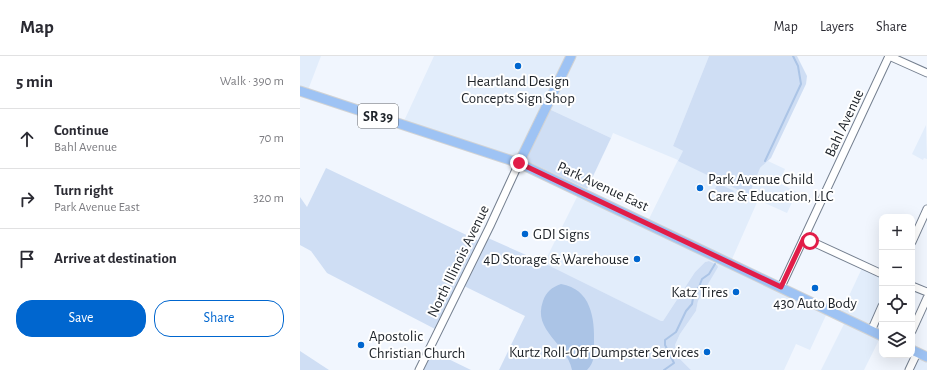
<!DOCTYPE html>
<meta charset="utf-8">
<style>
:root{--surface:#fff;--page:#f7f7f7;--text:#2b2b33;--muted:#7c7c81;--line:#e1e1e2;--accent:#0066cf}
body{margin:0;font-family:"Alegreya Sans",sans-serif;background:var(--page);color:var(--text)}
.controls{position:absolute;right:12px;bottom:12px;display:grid;overflow:hidden;border-radius:8px;box-shadow:0 4px 16px #0002}
.controls button{width:36px;height:36px;display:grid;place-items:center;padding:0;border:0;border-bottom:1px solid var(--line);background:var(--surface);color:var(--text);font:20px sans-serif}
.stop{position:absolute;width:12px;height:12px;margin:-9px;border:3px solid #e11d48;border-radius:50%;background:#fff}
.stop.end{background:#e11d48;border-color:#fff;box-shadow:0 1px 4px #0008}
.list{margin:0;padding:0;list-style:none}
h2{display:flex;justify-content:space-between;align-items:center;height:52px;margin:0;padding:0 16px;font-size:17px}
h2 small{font-size:13px;font-weight:400;color:var(--muted)}
.list li{display:grid;grid-template-columns:26px 1fr auto;gap:12px;align-items:center;box-sizing:border-box;height:60px;padding:0 16px;border-top:1px solid var(--line)}
.list b{display:block;font-size:15px;white-space:nowrap}
.list p{margin:0;font-size:13px;white-space:nowrap;color:var(--muted)}
.list em{font-size:13px;font-style:normal;color:var(--muted)}
.actions{display:flex;gap:8px;padding:12px 16px}
.actions a{flex:1;padding:9px 0;border:1px solid var(--accent);border-radius:16px;text-align:center;font-size:14px;color:var(--accent)}
.actions .main{background:var(--accent);color:#fff}
.icon{flex:none;width:22px;height:22px;fill:none;stroke:currentColor;stroke-width:2;stroke-linecap:round;stroke-linejoin:round}
.map{position:relative;flex:none;width:627px;height:314px;overflow:hidden}
header{display:flex;align-items:center;gap:24px;box-sizing:border-box;height:56px;padding:0 20px;background:var(--surface);border-bottom:1px solid var(--line)}
header strong{font-size:19px}
nav{display:flex;gap:22px;margin-inline-start:auto;font-size:14px}
main{display:flex}
aside{flex:1;background:var(--surface)}
.map>svg:first-child{display:block}
</style>
<header>
<strong>Map</strong>
<nav><a>Map</a><a>Layers</a><a>Share</a></nav>
</header>
<main>
<aside>
<h2>5 min<small>Walk · 390 m</small></h2>
<ul class="list">
<li><svg class="icon" aria-label="ahead" viewBox="0 0 24 24"><path d="M12 20V5M6 11l6-6 6 6"/></svg><div><b>Continue</b><p>Bahl Avenue</p></div><em>70 m</em></li>
<li><svg class="icon" aria-label="right" viewBox="0 0 24 24"><path d="M7 20v-9h11M14 6l5 5-5 5"/></svg><div><b>Turn right</b><p>Park Avenue East</p></div><em>320 m</em></li>
<li><svg class="icon" aria-label="arrive" viewBox="0 0 24 24"><path d="M6 21V4h12l-3 4 3 4H6"/></svg><div><b>Arrive at destination</b></div></li>
</ul>
<div class="actions"><a class="main">Save</a><a>Share</a></div>
</aside>
<div class="map">
<svg width="627" height="314" viewBox="0 0 627 314">
<rect width="100%" height="100%" fill="#f1f6fe"/>
<!-- built -->
<g fill="#e2edfb">
<path d="M0,0H21L8,34L0,32Z"/>
<path d="M134,0H409L373,90L383,95L460,112L468,105L485,113L479,127L497,136L487,157L458,144L429,210L527,257L510,294L496,288L484,314H391L377,300L375,289L380,278L396,255L398,245L417,211L409,205L405,206L395,216L363,265H360L244,207L278,139L346,169L378,104L313,77L311,82L249,53L225,104L104,65Z"/>
<path d="M626,69L627,103L624,102L623,104L612,98Z"/>
<path d="M563,210L582,220V245L567,276L580,282L564,314H521L548,260L541,257Z"/>
<path d="M618,301L627,306V314H612Z"/>
</g>
<!-- green -->
<g fill="#cfdef4">
<path d="M409,0H497L507,20L506,28L471,102L460,112L449,139L378,105L383,95L373,90Z"/>
<path d="M249,53L311,82L287,133L225,104Z"/>
<path d="M26,112L179,185L135,273L27,217L11,195L0,189V141L7,151Z"/>
<path d="M418,127L434,135L429,145L413,137Z"/>
<path d="M188,182L244,207L361,265H363L395,216L405,206L409,205L417,209L418,211L398,245L396,255L380,278L375,289L377,300L391,314H199L225,260L164,230Z"/>
<path d="M0,295L29,314H0Z"/>
<path d="M132,295L171,314H122Z"/>
</g>
<!-- water -->
<path fill="#abc4e6" d="M261,228C291,233 295,262 294,288C294,298 295,306 287,314H272C267,287 232,275 243,245C246,236 252,231 261,228Z"/>
<g fill="none" stroke-linecap="round" stroke-linejoin="round">
<!-- stream -->
<g stroke="#abc4e6" stroke-width="2">
<path d="M465,105L501,28L498,10L493,0"/>
<path d="M364,314L374,307L365,289V284L376,276L386,255L392,248L394,236L399,231L402,223L409,218L415,208"/>
</g>
<!-- minor casing -->
<g stroke="#747f8f" stroke-width="9">
<g id="minor">
<path d="M589,0L627,17"/>
<path d="M504,182L582,218"/>
<path d="M612,186L627,153"/>
<path d="M612,230L627,236"/>
<path d="M481,231L589,0"/>
<path d="M571,275L582,250"/>
<path d="M612,275L627,242"/>
<path d="M119,314L190,170L219,107"/>
<path d="M609,314L617,297"/>
</g>
</g>
<!-- major casing -->
<g stroke="#d2d3d4" stroke-width="11">
<g id="major">
<path d="M0,35L219,107L582,280"/>
<path d="M219,107L271,0"/>
<path d="M612,294L627,301"/>
</g>
</g>
<!-- minor -->
<use href="#minor" stroke="#fff" stroke-width="7"/>
<!-- major -->
<use href="#major" stroke="#9ec3f4" stroke-width="9"/>
</g>
<g fill="none" stroke-linecap="round" stroke-linejoin="round">
<!-- route -->
<path stroke="#e11d48" stroke-width="5" d="M219,107L481,231L504,182L510,185"/>
</g>
<!-- markers -->
<g fill="#0066cf" stroke="#fff" stroke-width="1.5">
<circle cx="218" cy="10" r="4"/>
<circle cx="400" cy="132" r="4"/>
<circle cx="225" cy="178" r="4"/>
<circle cx="337" cy="203" r="4"/>
<circle cx="515" cy="232" r="4"/>
<circle cx="436" cy="236" r="4"/>
<circle cx="61" cy="289" r="4"/>
<circle cx="407" cy="296" r="4"/>
</g>
<g text-anchor="middle" stroke-width="4" stroke-linejoin="round" paint-order="stroke">
<!-- shield labels -->
<rect fill="#fff" stroke="#626569" stroke-width="1" x="58" y="48" width="40" height="24" rx="3"/>
<g font-size="14" font-weight="bold" fill="#1e2329">
<text x="78" y="65">SR 39</text>
</g>
<!-- poi labels -->
<g font-size="15" fill="#1e2329" stroke="#fff" text-anchor="start">
<text x="218" y="30" text-anchor="middle">Heartland Design<tspan x="218" dy="17">Concepts Sign Shop</tspan></text>
<text x="408" y="128">Park Avenue Child<tspan x="408" dy="17">Care &amp; Education, LLC</tspan></text>
<text x="233" y="183">GDI Signs</text>
<text x="329" y="208" text-anchor="end">4D Storage &amp; Warehouse</text>
<text x="428" y="241" text-anchor="end">Katz Tires</text>
<text x="515" y="252" text-anchor="middle">430 Auto Body</text>
<text x="69" y="285">Apostolic<tspan x="69" dy="17">Christian Church</tspan></text>
<text x="399" y="301" text-anchor="end">Kurtz Roll-Off Dumpster Services</text>
</g>
<!-- street labels -->
<g font-size="15" fill="#1e2329" stroke="#fff">
<text transform="translate(544 67) rotate(-65)" y="5">Bahl Avenue</text>
<text transform="translate(303 130) rotate(25)" y="5">Park Avenue East</text>
<text transform="translate(158 205) rotate(-64)" y="5">North Illinois Avenue</text>
</g>
</g>
</svg>
<div class="controls">
<button>+</button>
<button>−</button>
<button><svg class="icon" aria-label="locate" viewBox="0 0 24 24"><circle cx="12" cy="12" r="6"/><path d="M12 2v4M12 18v4M2 12h4M18 12h4"/></svg></button>
<button><svg class="icon" aria-label="layers" viewBox="0 0 24 24"><path d="M12 4l9 5-9 5-9-5zM3 14l9 5 9-5"/></svg></button>
</div>
<div class="stop" style="left:510px;top:185px"></div>
<div class="stop end" style="left:219px;top:107px"></div>
</div>
</main>
